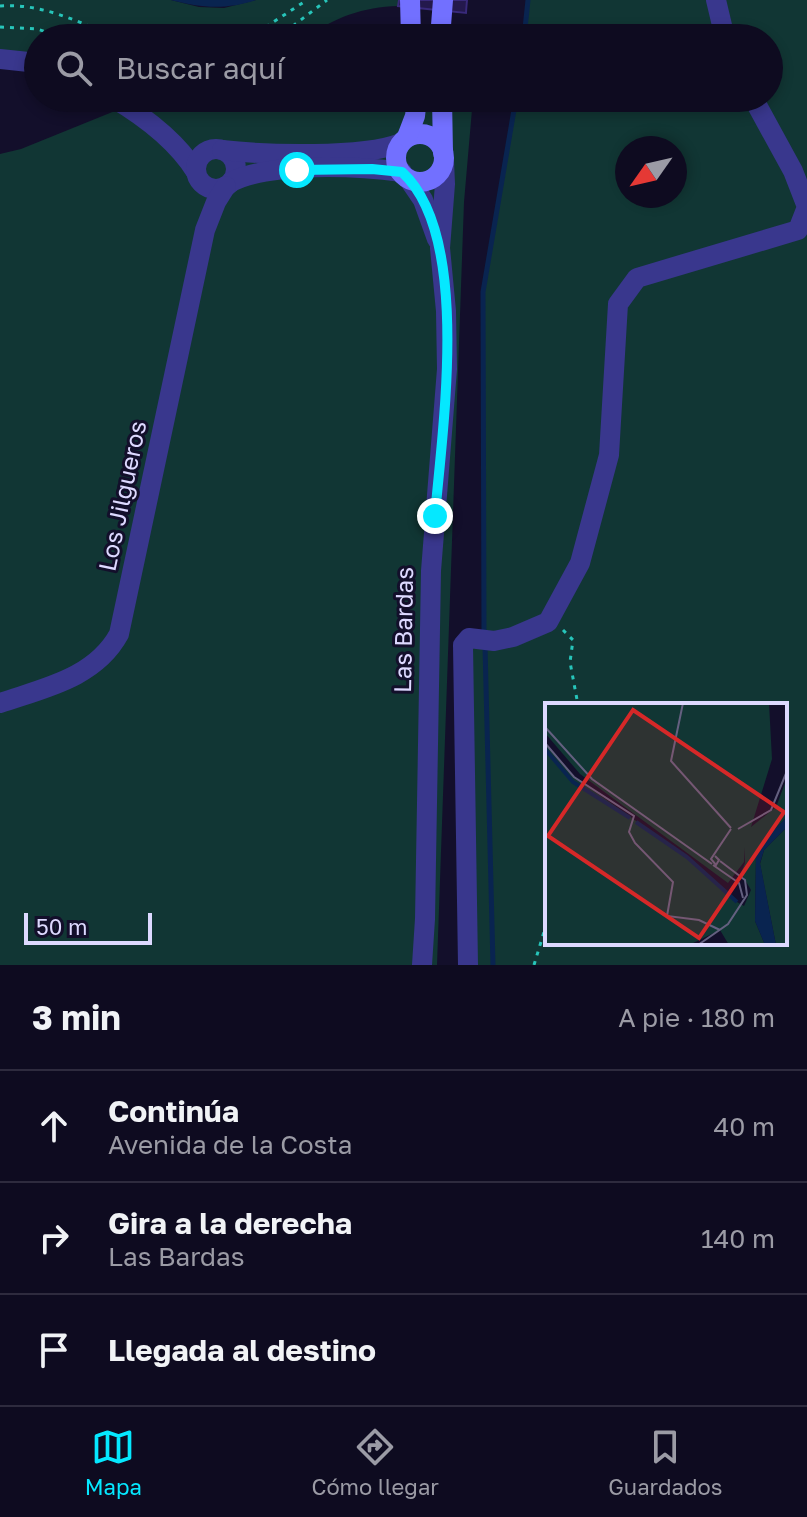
<!DOCTYPE html>
<html lang="es">
<meta charset="utf-8">
<style>
:root{--surface:#0e0b20;--page:#171429;--text:#f1f3f6;--muted:#9b9ba5;--line:#2e2b3e;--accent:#05e8ff}
body{margin:0;font-family:"Golos Text",sans-serif;background:var(--page);color:var(--text)}
.compass{position:absolute;left:615px;top:136px;width:72px;height:72px;border-radius:50%;background:var(--surface);box-shadow:0 4px 12px #0003;rotate:236deg}
.scale{position:absolute;left:24px;bottom:20px;width:128px;box-sizing:border-box;padding-left:8px;border:4px solid #ddd9ff;border-top:0;font-size:22px;line-height:28px;white-space:nowrap;color:#ddd9ff;-webkit-text-stroke:6px #130f2b;paint-order:stroke}
.stop{position:absolute;width:24px;height:24px;margin:-18px;border:6px solid #05e8ff;border-radius:50%;background:#fff}
.stop.end{background:#05e8ff;border-color:#fff;box-shadow:0 2px 8px #0008}
.list{margin:0;padding:0;list-style:none}
h2{display:flex;justify-content:space-between;align-items:center;height:104px;margin:0;padding:0 32px;font-size:34px}
h2 small{font-size:26px;font-weight:400;color:var(--muted)}
.list li{display:grid;grid-template-columns:52px 1fr auto;gap:24px;align-items:center;box-sizing:border-box;height:112px;padding:0 32px;border-top:2px solid var(--line)}
.list b{display:block;font-size:30px;white-space:nowrap}
.list p{margin:0;font-size:26px;white-space:nowrap;color:var(--muted)}
.list em{font-size:26px;font-style:normal;color:var(--muted)}
.icon{flex:none;width:44px;height:44px;fill:none;stroke:currentColor;stroke-width:2;stroke-linecap:round;stroke-linejoin:round}
.map{position:relative;flex:none;width:807px;height:965px;overflow:hidden}
.search{position:absolute;background:var(--surface);box-shadow:0 4px 12px #0003;left:24px;right:24px;top:24px;height:88px;display:flex;align-items:center;gap:20px;box-sizing:border-box;padding:0 28px;border-radius:44px;color:var(--muted);font-size:30px}
.sheet{height:440px;background:var(--surface)}
nav{display:flex;justify-content:space-around;align-items:center;box-sizing:border-box;height:112px;border-top:2px solid var(--line);background:var(--surface);font-size:22px;color:var(--muted)}
nav a{display:grid;justify-items:center;gap:4px}
nav .on{color:var(--accent)}
.map>svg:first-child{display:block}
</style>
<div class="map">
<svg width="807" height="965" viewBox="0 0 807 965">
<rect width="100%" height="100%" fill="#130f2b"/>
<!-- green -->
<g fill="#113634" fill-rule="evenodd">
<path d="M0,0H171L199,7L224,8L256,0H399L398,6C363,7 335,17 306,38H38V55L0,51Z"/>
<path d="M528,0H807V965H468L469,638L484,639L483,292L516,98H769V38H524ZM627,148H675V196H627ZM547,705H785V943H547Z"/>
<path d="M337,27L479,35L478,38H321Z"/>
<path d="M222,98H473L464,202L437,965H0V154L21,149L142,100Z"/>
</g>
<!-- water -->
<path fill="#092450" d="M171,0H256C226,10 201,8 171,0Z"/>
<!-- shadow -->
<path fill="#0007" d="M401,0H468L467,14L402,7Z"/>
<g fill="none" stroke-linecap="round" stroke-linejoin="round">
<!-- stream -->
<g stroke="#092450" stroke-width="5">
<path d="M524,38L528,0"/>
<path d="M484,636L483,292L516,98"/>
<path d="M485,646L493,965"/>
</g>
</g>
<!-- building -->
<path fill="#24194d" stroke="#392a7b" stroke-width="2" d="M399,0H467L466,13L398,6Z"/>
<g fill="none" stroke-linecap="round" stroke-linejoin="round">
<!-- path -->
<g stroke="#27c5ba" stroke-width="3" stroke-dasharray="4 6" stroke-linecap="butt">
<path d="M0,6C42,3 79,22 117,38"/>
<path d="M0,27L37,29L66,38"/>
<path d="M249,38L307,0"/>
<path d="M277,38L327,0"/>
<path d="M563,630L573,640L570,662L578,705"/>
<path d="M534,965L547,922"/>
</g>
<!-- street -->
<g stroke="#39378d" stroke-width="20">
<path d="M716,0L725,38"/>
<path d="M0,59L38,63"/>
<path d="M113,98C145,117 176,140 196,172"/>
<circle cx="216" cy="169" r="20"/>
<path d="M222,150C266,155 362,158 401,143"/>
<path d="M408,178L423,200L437,239"/>
<path d="M231,182C272,162 356,166 402,172"/>
<path d="M0,703C44,688 95,678 119,634L205,230L216,202L226,186"/>
<path d="M422,965L425,919L431,571L447,369L446,311L440,248L445,184L444,161"/>
<path d="M468,965L463,645L469,638L494,641L513,637L548,622L580,563L609,455L618,304L637,278L798,230L807,207L793,171L753,98"/>
</g>
<!-- secondary -->
<g stroke="#7270ff" stroke-width="20">
<path d="M410,0L411,38"/>
<path d="M440,38L443,0"/>
<path d="M442,98L443,153"/>
<circle cx="420" cy="158" r="24"/>
<path d="M407,137L415,116L417,98"/>
</g>
</g>
<g fill="none" stroke-linecap="round" stroke-linejoin="round">
<!-- route -->
<path stroke="#05e8ff" stroke-width="10" d="M297,170L372,169L402,172C472,236 442,430 435,516"/>
</g>
<g text-anchor="middle" stroke-width="6" stroke-linejoin="round" paint-order="stroke">
<!-- street labels -->
<g font-size="24" fill="#ddd9ff" stroke="#130f2b">
<text transform="translate(123 496) rotate(-78)" y="8">Los Jilgueros</text>
<text transform="translate(404 630) rotate(-89)" y="8">Las Bardas</text>
</g>
</g>
<!-- overview -->
<g transform="translate(545 703)">
<rect width="242" height="242" fill="#130f2b"/>
<path d="M0,0H224L227,56L206,124L231,104L242,75V114L217,139L211,153L210,218L220,242H184L175,227L144,242H0V40L29,74L142,154L192,199L199,203L206,187L196,170L200,160V144L199,159L183,180L35,71L0,30ZM242,124V242H231L215,161L219,147Z" fill="#113634"/>
<path d="M242,114V124L219,147L215,160L231,242H220L210,218L211,153L217,139Z" fill="#092450"/>
<path fill="none" stroke="#092450" stroke-width="4" d="M0,46L28,79L85,115M91,119L142,154L192,199"/>
<path fill="none" stroke="#646080" stroke-width="2" d="M138,0L126,58L186,125M0,24L47,76L167,161M0,40L29,74L89,113L84,129L90,140L128,179L122,213L154,217L175,227M193,126L226,107L242,68M170,153L174,157L171,162L166,156L186,126M168,162L194,180L198,195M153,242L183,221L202,192L200,177L175,158"/>
<path fill="#d62828" fill-opacity="0.15" stroke="#d62828" stroke-width="4" d="M88,7L239,109L154,235L3,133Z"/>
<rect width="242" height="242" fill="none" stroke="#ddd9ff" stroke-width="4"/>
</g>
</svg>
<svg class="compass" viewBox="-18 -18 36 36"><path d="M0-13l5 13h-10z" fill="#e53935"/><path d="M0 13l5-13h-10z" fill="#9b9ba5"/></svg>
<div class="scale">50 m</div>
<div class="stop" style="left:297px;top:170px"></div>
<div class="stop end" style="left:435px;top:516px"></div>
<div class="search"><svg class="icon" aria-label="search" viewBox="0 0 24 24"><circle cx="10" cy="10" r="6"/><path d="M15 15l6 6"/></svg>Buscar aquí</div>
</div>
<section class="sheet">
<h2>3 min<small>A pie · 180 m</small></h2>
<ul class="list">
<li><svg class="icon" aria-label="ahead" viewBox="0 0 24 24"><path d="M12 20V5M6 11l6-6 6 6"/></svg><div><b>Continúa</b><p>Avenida de la Costa</p></div><em>40 m</em></li>
<li><svg class="icon" aria-label="right" viewBox="0 0 24 24"><path d="M7 20v-9h11M14 6l5 5-5 5"/></svg><div><b>Gira a la derecha</b><p>Las Bardas</p></div><em>140 m</em></li>
<li><svg class="icon" aria-label="arrive" viewBox="0 0 24 24"><path d="M6 21V4h12l-3 4 3 4H6"/></svg><div><b>Llegada al destino</b></div></li>
</ul>
</section>
<nav>
<a class="on"><svg class="icon" aria-label="map" viewBox="0 0 24 24"><path d="M3 6l6-2 6 2 6-2v14l-6 2-6-2-6 2zM9 4v14M15 6v14"/></svg>Mapa</a>
<a><svg class="icon" aria-label="directions" viewBox="0 0 24 24"><path d="M12 3l9 9-9 9-9-9zM9 14v-3h6M13 9l2 2-2 2"/></svg>Cómo llegar</a>
<a><svg class="icon" aria-label="saved" viewBox="0 0 24 24"><path d="M7 4h10v16l-5-4-5 4z"/></svg>Guardados</a>
</nav>
